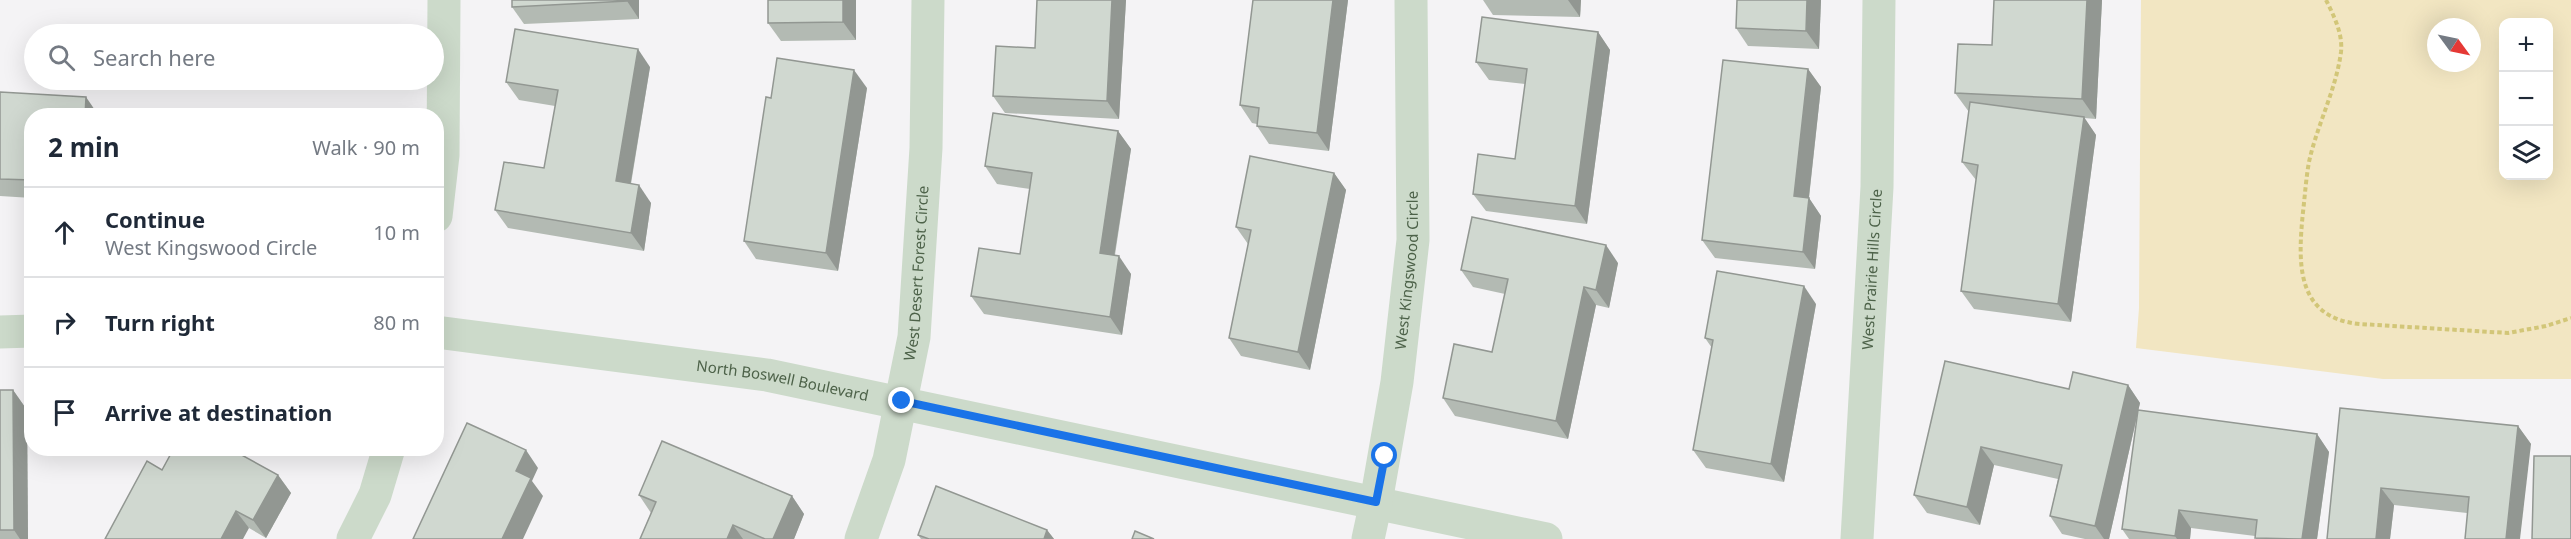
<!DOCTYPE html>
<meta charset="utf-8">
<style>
:root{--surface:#fff;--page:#f6f6f7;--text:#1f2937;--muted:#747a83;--line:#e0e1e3}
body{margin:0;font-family:"Noto Sans",sans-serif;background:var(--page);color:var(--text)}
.controls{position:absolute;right:18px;top:18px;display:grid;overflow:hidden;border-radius:12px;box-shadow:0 6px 24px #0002}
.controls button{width:54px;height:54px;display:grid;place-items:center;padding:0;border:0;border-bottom:2px solid var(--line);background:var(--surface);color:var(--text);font:30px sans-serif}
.compass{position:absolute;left:2427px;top:18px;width:54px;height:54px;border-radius:50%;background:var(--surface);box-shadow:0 6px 24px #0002;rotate:123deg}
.stop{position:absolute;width:18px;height:18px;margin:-14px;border:4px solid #1a73e8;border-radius:50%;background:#fff}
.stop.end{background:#1a73e8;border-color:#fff;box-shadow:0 2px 6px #0008}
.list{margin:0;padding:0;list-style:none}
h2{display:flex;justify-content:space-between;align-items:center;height:78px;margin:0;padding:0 24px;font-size:26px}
h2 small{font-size:20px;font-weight:400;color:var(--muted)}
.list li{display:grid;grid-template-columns:39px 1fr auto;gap:18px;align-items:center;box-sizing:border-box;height:90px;padding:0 24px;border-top:2px solid var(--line)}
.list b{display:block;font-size:22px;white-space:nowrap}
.list p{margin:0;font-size:20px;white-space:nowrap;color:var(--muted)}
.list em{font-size:20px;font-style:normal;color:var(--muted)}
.icon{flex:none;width:33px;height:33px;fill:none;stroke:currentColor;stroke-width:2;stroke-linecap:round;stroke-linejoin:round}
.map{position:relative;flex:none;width:2571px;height:539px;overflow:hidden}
.search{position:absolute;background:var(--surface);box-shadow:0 6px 24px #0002;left:24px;top:24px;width:420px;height:66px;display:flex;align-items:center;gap:15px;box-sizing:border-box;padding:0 21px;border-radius:33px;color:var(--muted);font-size:22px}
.panel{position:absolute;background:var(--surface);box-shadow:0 6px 24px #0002;left:24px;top:108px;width:420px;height:348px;border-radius:24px}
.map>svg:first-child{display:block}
</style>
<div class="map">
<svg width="2571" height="539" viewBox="0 0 2571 539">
<rect width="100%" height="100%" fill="#f4f3f5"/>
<!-- green -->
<path fill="#f2e6c2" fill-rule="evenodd" d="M2141,0H2571V379H2383L2136,348L2139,308ZM2504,22H2548V176H2504ZM2436,27H2472V63H2436Z"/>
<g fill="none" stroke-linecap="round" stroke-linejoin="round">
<!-- path -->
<path stroke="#d2c678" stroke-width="4" stroke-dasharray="4.5 3" stroke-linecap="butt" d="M2326,0C2334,16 2343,34 2341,52C2336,90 2317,125 2309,162C2306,178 2305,195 2303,212C2298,262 2295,318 2360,324L2508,333L2546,326L2571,318"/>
<!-- minor -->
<g stroke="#ccdaca" stroke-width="33">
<path d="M436,216L443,155L444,0"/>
<path d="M0,332L32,331"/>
<path id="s1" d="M436,332L767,375L1546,539"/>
<path d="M353,539L375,495L389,448"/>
<path id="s2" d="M861,539L889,460L914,337L926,148L928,0"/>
<path id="s3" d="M1368,539L1376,502L1397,382L1413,240L1411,0"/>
<path id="s4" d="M1857,539L1877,187L1879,0"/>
</g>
</g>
<!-- wall -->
<g fill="#b3bab3">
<path d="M512,0H639V19L524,24L512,7Z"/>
<path d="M768,0H856V40L781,41L768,23Z"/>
<path d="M1037,0H1126L1119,119L1005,113L993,96L1035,48Z"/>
<path d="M1253,0H1348L1329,151L1269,144L1257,126V124L1252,123L1240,105Z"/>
<path d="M1483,0H1581L1580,17L1493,15Z"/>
<path d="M1821,0L1819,49L1748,46L1736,28Z"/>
<path d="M1994,0H2102L2096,119L2084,118L2096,135L2071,322L1974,309L1961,291L1976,180L1962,162L1969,112L1955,93L1992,45Z"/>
<path d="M1598,32L1610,50L1587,224L1486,211L1473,194L1515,159L1525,84L1489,80L1476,62Z"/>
<path d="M650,67L631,184L651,203L644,251L508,228L495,210L544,168L555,106L519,100L506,82Z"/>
<path d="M1808,69L1821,87L1809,198L1821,216L1815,269L1715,258L1702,240Z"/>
<path d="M867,88L838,271L756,259L744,241L771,98Z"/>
<path d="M0,92L32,116V198L0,196Z"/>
<path d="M1118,131L1131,149L1115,255L1131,274L1122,335L984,314L971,296L1020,254L1030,189L997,184L985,166Z"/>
<path d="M1334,173L1346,190L1310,370L1241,356L1229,338L1248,244L1236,227Z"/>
<path d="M1618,263L1609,308L1596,305L1568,439L1455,416L1443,398L1492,352L1505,294L1473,287L1461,270Z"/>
<path d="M1816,304L1784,482L1706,468L1693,450L1712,348L1705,338Z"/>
<path d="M1945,361L2069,389L2128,385L2140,403L2138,411L2317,434L2329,452L2317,539H2256L2255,536L2191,528L2190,539H2129L2122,529L2138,412L2109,539H2085L2062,534L2050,516L2058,479L1994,465L1980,525L1927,513L1914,495Z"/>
<path d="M0,390H13L27,410L28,539H0Z"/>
<path d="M2340,408L2518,426L2531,444L2467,513L2394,505L2390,539Z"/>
<path d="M162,470L278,475L291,493L266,538L249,528Z"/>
<path d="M639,495L792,496L804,514L794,539H640L651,513Z"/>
<path d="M1047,530L1054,539H921L918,535Z"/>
</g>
<!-- shaded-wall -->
<g fill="#929792">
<path d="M627,0H639V19L627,1Z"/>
<path d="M843,0H856V40L843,22Z"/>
<path d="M1112,0H1126L1119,119L1107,101Z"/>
<path d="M1333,0H1348L1329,151L1317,133Z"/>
<path d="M1568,0H1581L1580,17Z"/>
<path d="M1807,0H1821L1819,49L1806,31Z"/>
<path d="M2087,0H2102L2096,119L2082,99Z"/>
<path d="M1598,32L1610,50L1587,224L1575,206Z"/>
<path d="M638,49L650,67L628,199L616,181Z"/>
<path d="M1808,69L1821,87L1807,214L1794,196Z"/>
<path d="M854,70L867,88L838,271L826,253Z"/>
<path d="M86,97L99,116H85Z"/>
<path d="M2084,117L2096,135L2071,322L2058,304Z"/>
<path d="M1118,131L1131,149L1112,270L1100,253Z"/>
<path d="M1334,173L1346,190L1310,370L1298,352Z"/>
<path d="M639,185L651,203L644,251L631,233Z"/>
<path d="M1809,198L1821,216L1815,269L1803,252Z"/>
<path d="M1606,245L1618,263L1609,308L1596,290Z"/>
<path d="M1119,256L1131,274L1122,335L1110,317Z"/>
<path d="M1804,286L1816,304L1784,482L1771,464Z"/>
<path d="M1584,287L1596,305L1568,439L1556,421Z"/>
<path d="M2128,385L2140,403L2109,539H2104L2095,526Z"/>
<path d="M13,390L27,410L28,539H20L14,530Z"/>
<path d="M2518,426L2531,444L2520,539H2506Z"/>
<path d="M2317,434L2329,452L2317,539H2302Z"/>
<path d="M1981,447L1994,465L1980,525L1967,507Z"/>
<path d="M526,450L538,468L532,481L543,496L523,539H502L516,471Z"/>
<path d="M278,475L291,493L266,538L253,520Z"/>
<path d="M2381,488L2394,505L2390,539H2376Z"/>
<path d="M792,496L804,514L794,539H773Z"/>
<path d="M2179,510L2191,528L2190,539H2177L2175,536Z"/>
<path d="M236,511L249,528L243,539H221Z"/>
<path d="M733,525L743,539H727Z"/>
<path d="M1047,530L1054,539H1044Z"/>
</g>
<!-- building -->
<g fill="#d0d8d0" stroke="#929792" stroke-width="1.5">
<path d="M512,0H627V1L512,7Z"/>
<path d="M768,0H843V22L768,23Z"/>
<path d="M1037,0H1112L1107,101L993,96L996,46L1035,48Z"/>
<path d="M1253,0H1333L1317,133L1257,126L1259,108L1240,105Z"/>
<path d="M1737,0H1807L1806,31L1736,28Z"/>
<path d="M1994,0H2087L2082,99L1955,93L1958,44L1992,45Z"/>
<path d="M1482,17L1598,32L1575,206L1473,194L1478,154L1515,159L1527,69L1476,62Z"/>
<path d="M515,29L638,49L616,181L639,185L631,233L495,210L504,162L544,168L558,90L506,82Z"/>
<path d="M777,58L854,70L826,253L744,241L766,97L771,98Z"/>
<path d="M1723,60L1808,69L1794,196L1809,198L1803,252L1702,240Z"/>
<path d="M0,92L86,97L85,116H32V180L0,179Z"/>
<path d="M1970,102L2084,117L2058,304L1961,291L1978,165L1962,162Z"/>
<path d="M993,113L1118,131L1100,253L1119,256L1110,317L971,296L979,248L1020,254L1032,173L985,166Z"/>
<path d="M153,114L172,116H152Z"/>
<path d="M1250,156L1334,173L1298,352L1229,338L1251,230L1236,227Z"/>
<path d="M1472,217L1606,245L1596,290L1584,287L1556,421L1443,398L1454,344L1492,352L1508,279L1461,270Z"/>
<path d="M1717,271L1804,286L1771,464L1693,450L1713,340L1705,338Z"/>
<path d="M1945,361L2069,389L2073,372L2128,385L2095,526L2050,516L2062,465L1981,447L1967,507L1914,495Z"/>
<path d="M0,390H13L14,530H0Z"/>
<path d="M2340,408L2518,426L2506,539H2465L2469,497L2381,488L2376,539H2327Z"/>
<path d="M2138,410L2317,434L2302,539L2255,538L2257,520L2179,510L2175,536L2122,529Z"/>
<path d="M467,423L526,450L516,471L531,478L502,539H413Z"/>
<path d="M662,441L792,496L773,539H765L733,525L727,539H640L656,502L639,495Z"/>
<path d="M174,448H229L278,475L253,520L236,511L221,539H105L147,461L162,470Z"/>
<path d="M2534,456H2571V539H2532Z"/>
<path d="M936,486L1047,530L1044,539H929L918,535Z"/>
<path d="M1135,531L1154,539H1132Z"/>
</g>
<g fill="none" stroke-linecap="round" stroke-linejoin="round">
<!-- route -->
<path stroke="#1a73e8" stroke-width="8" d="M902,401L1376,502L1385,456"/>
</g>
<g text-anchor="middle" stroke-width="4.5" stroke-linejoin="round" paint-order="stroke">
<!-- street labels -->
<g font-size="15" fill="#4d6249" stroke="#fff">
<text dy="5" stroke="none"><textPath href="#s4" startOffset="270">West Prairie Hills Circle</textPath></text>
<text dy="5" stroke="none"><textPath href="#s3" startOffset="272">West Kingswood Circle</textPath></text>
<text dy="5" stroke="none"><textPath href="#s2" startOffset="273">West Desert Forest Circle</textPath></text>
<text dy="5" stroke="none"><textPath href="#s1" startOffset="350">North Boswell Boulevard</textPath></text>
</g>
</g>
</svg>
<div class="controls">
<button>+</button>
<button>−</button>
<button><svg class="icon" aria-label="layers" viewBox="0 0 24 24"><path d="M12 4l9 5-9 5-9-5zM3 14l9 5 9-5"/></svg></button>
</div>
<svg class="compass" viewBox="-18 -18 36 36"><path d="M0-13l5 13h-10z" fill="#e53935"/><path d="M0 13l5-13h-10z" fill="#747a83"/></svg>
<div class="stop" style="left:1385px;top:456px"></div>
<div class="stop end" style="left:902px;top:401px"></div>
<div class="search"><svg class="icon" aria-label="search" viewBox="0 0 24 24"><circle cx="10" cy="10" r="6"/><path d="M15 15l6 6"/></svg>Search here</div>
<section class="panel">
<h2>2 min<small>Walk · 90 m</small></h2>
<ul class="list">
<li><svg class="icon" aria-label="ahead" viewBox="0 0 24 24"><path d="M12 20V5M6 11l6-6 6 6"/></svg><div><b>Continue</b><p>West Kingswood Circle</p></div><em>10 m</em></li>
<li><svg class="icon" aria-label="right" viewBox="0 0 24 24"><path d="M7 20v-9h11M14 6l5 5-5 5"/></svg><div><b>Turn right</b></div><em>80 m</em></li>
<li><svg class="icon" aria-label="arrive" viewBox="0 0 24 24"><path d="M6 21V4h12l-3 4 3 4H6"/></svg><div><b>Arrive at destination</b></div></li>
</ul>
</section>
</div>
